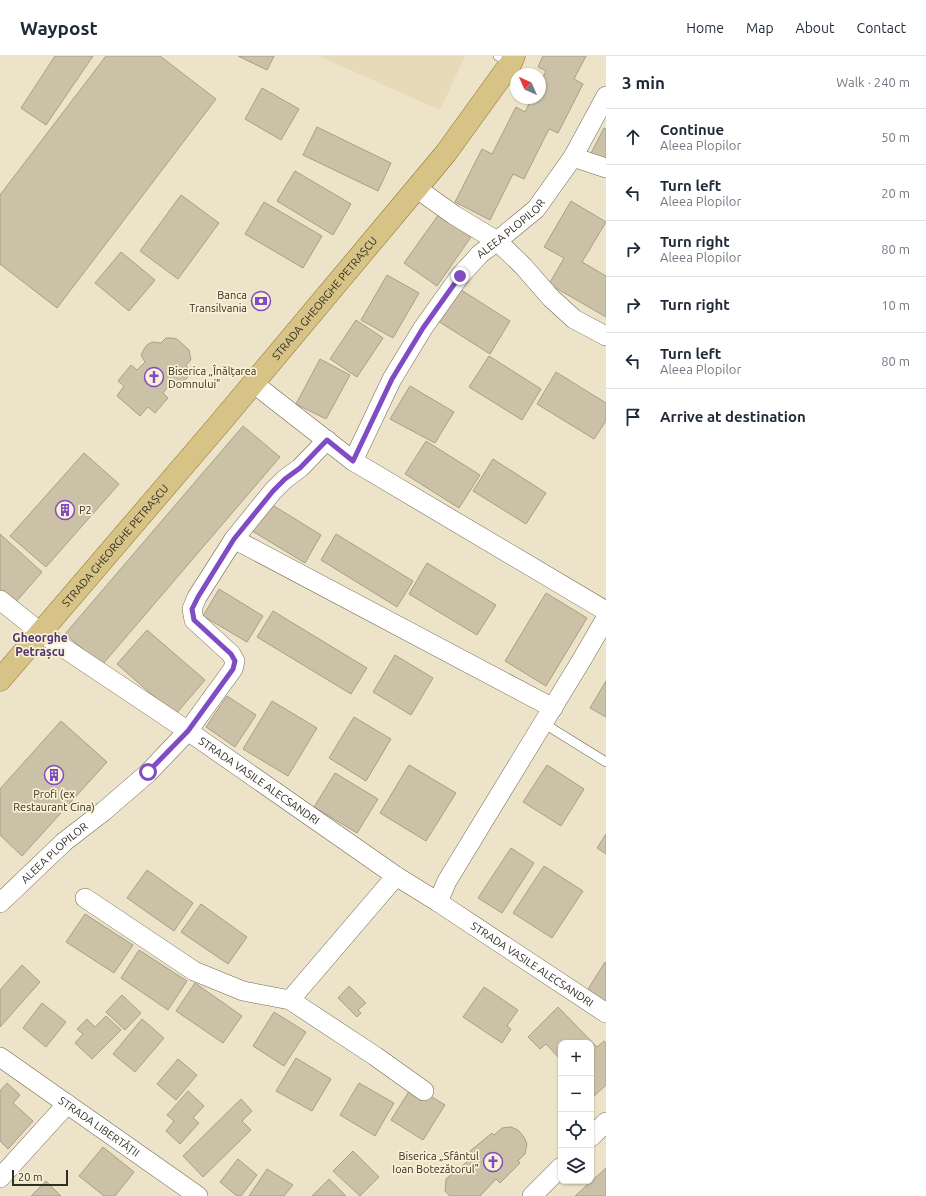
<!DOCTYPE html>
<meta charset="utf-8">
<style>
:root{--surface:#fff;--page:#f6f6f7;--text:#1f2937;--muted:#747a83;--line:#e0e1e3}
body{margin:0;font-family:Ubuntu,sans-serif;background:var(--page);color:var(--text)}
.controls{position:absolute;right:12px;bottom:12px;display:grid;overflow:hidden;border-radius:8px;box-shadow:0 1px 3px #0004}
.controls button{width:36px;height:36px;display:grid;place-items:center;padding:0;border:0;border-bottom:1px solid var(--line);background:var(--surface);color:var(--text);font:20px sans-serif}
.compass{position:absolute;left:510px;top:12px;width:36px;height:36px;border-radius:50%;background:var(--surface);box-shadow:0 1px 3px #0004;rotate:315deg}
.scale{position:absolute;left:12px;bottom:10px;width:56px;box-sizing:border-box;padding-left:4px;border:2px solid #312e24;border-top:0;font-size:11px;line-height:14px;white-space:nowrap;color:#312e24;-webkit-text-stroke:3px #faf0d5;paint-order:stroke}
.stop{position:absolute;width:12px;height:12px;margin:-9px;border:3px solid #7f4cc3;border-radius:50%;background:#fff}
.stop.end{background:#7f4cc3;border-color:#fff;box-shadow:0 1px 4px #0008}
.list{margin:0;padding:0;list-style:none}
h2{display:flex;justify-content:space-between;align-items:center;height:52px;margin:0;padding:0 16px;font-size:17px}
h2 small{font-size:13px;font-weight:400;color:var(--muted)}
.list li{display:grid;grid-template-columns:26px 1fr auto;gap:12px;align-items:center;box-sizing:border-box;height:56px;padding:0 16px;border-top:1px solid var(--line)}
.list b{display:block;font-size:15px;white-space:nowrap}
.list p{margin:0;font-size:13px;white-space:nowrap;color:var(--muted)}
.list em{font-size:13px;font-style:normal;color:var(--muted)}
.icon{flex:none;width:22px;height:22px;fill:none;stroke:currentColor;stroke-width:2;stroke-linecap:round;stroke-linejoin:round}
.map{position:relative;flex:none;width:606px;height:1140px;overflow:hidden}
header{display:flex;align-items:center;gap:24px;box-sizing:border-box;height:56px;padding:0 20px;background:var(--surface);border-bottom:1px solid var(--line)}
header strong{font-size:19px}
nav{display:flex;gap:22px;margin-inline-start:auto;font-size:14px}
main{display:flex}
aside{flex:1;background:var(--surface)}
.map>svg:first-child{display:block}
</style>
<header>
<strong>Waypost</strong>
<nav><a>Home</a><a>Map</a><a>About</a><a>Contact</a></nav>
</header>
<main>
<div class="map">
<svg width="606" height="1140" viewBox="0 0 606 1140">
<rect width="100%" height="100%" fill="#ece3c8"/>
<!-- built -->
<path fill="#e6dab8" d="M319,0H465L440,54Z"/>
<!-- building -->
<g fill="#cbc1a7" stroke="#a89f86">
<path d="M55,0H93L46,69L21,52Z"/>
<path d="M106,0H160L216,43L57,252L0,208V139Z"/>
<path d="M238,0H274L267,14Z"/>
<path d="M543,0H586L574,23L583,28L558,77L549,73L524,123L513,118L490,164L455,146L482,93L492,98L516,51L525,56L532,42H540V27L546,15L538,11Z"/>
<path d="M262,32L299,53L281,84L245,63Z"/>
<path d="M317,71L391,107L378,135L303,99Z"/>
<path d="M604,72L606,73V120L585,109Z"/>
<path d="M295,115L351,148L333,179L277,145Z"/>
<path d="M181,139L219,167L178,223L140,195Z"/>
<path d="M571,145L606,166L582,206L606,220V261L549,228L564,202L544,191Z"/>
<path d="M264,146L322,180L303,212L245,178Z"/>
<path d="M439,158L471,181L437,230L404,207Z"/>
<path d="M121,196L155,224L129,255L95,227Z"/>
<path d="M387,219L419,237L393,282L361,264Z"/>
<path d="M458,232L510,265L490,298L438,265Z"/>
<path d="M356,264L383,282L357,321L330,303Z"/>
<path d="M166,282H172L177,283L189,294L191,304L186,309L189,314V319L183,327L177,330L170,328L163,337L168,342L155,357L148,351L140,360L117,340L124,330L118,325L131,309L137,314L145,306L141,299L144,293L147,289L152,286L161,287Z"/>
<path d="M489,300L541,333L522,364L469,331Z"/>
<path d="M320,303L350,319L326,363L296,348Z"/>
<path d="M556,316L606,347V365L594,383L537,348Z"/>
<path d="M410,330L454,356L435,387L390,363Z"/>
<path d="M243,370L280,401L102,609L65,578Z"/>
<path d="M426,385L480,419L459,452L405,418Z"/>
<path d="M84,397L119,428L46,511L10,480Z"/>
<path d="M493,403L546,437L526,468L473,435Z"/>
<path d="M266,445L321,479L305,507L249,473Z"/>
<path d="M0,478L42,516L15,547L0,534Z"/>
<path d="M336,478L413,525L397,551L321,504Z"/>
<path d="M427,507L496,549L477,579L409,538Z"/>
<path d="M219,533L263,560L247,586L203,560Z"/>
<path d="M546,537L587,562L546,630L505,605Z"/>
<path d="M273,555L367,612L351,638L257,581Z"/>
<path d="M147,574L205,624L175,659L117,608Z"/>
<path d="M395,599L433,622L411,659L373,636Z"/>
<path d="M606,625V661L590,652Z"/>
<path d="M227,640L256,659L235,691L206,671Z"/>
<path d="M272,645L317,672L288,720L243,693Z"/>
<path d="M354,661L391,683L366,725L329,702Z"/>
<path d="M61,665L107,706L22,800L0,779V733Z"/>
<path d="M409,709L456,737L426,785L380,757Z"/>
<path d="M547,709L584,733L561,770L523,746Z"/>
<path d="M335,717L378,743L357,777L314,751Z"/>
<path d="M606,778V798L597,792Z"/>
<path d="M511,792L534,807L502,857L478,842Z"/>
<path d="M544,810L583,835L552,882L513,857Z"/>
<path d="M147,814L193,847L174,875L127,842Z"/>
<path d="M201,848L247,881L228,908L181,876Z"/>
<path d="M85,858L133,889L114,917L66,886Z"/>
<path d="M139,894L187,925L168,954L121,922Z"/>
<path d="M605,906L606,907V947L585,938Z"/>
<path d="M22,909L40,926L0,971V934Z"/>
<path d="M195,927L242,960L223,987L176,955Z"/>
<path d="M349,930L366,947L358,954L361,957L357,961L338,942Z"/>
<path d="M484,931L518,954L507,970L511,973L502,987L463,961Z"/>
<path d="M122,939L141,957L125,974L106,956Z"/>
<path d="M42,947L66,966L46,991L23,972Z"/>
<path d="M558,951L597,991L604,985L606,987V1029L591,1043V987H561V1004L546,988L540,993L528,981Z"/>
<path d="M274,956L306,976L284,1010L253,990Z"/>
<path d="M106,960L121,974L92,1003L75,987L83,978L77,973L87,963L95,971Z"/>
<path d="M142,963L164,982L135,1016L113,998Z"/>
<path d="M296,1002L331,1023L312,1055L276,1035Z"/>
<path d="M178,1003L197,1019L176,1044L157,1028Z"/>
<path d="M7,1027L20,1039L13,1047L33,1065L8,1093L0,1085V1035Z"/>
<path d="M359,1027L394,1047L375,1080L340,1059Z"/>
<path d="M413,1029L445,1049L423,1084L391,1064Z"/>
<path d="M188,1035L204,1050L193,1062L199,1067L180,1088L166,1075L174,1065L167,1059Z"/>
<path d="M241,1043L252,1055L242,1065L251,1074L203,1121L183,1100Z"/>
<path d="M511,1071L518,1074L524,1081L527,1088L525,1098L518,1105L520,1107L500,1127L496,1123L480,1140H450L445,1135L446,1123L474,1100L470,1095L492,1077L494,1079L502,1072Z"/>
<path d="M103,1091L134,1116L115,1140H104L79,1120Z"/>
<path d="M353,1095L379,1121L360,1140L333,1115Z"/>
<path d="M238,1103L257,1119L241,1140H237L220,1126Z"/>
<path d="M606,1112V1140H575Z"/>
<path d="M267,1113L293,1129L284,1140H249Z"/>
<path d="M329,1123L346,1140H312Z"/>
<path d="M46,1125L61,1140H31Z"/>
</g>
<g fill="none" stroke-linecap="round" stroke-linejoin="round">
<!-- lane casing -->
<g stroke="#716951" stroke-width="10">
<g id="lane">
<path d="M498,0L511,7"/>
<path d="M543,667L606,706"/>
</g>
</g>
<!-- street casing -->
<g stroke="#716951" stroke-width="20">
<g id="street">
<path d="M573,101L606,112"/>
<path d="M416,132L454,159L497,185L523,210L551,242L574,263L606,280"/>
<path d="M253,327L353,405L606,555"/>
<path id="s1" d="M353,405L392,323L423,272L460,220L480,198L497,185L536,153L573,101L606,40"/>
<path d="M234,483L553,652"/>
<path id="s2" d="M0,544L40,576L188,675L396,820L438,846L606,957"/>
<path d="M85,842L194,915L243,935L290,944L375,1000L424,1035"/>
<path d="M438,846L447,825L581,605L606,562"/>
<path id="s3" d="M0,847L64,786L104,755L148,717L188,675L233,613L235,605L231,598L194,564L192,553L197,541L234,483L273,435L285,423L300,412L327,384"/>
<path d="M290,944L396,820"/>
<path id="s4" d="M0,1001L198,1140"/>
<path d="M591,1081L606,1066"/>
<path d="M0,1122L67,1048"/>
<path d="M532,1140L561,1111"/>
</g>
</g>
<!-- primary casing -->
<g stroke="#8c752e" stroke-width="23">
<g id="primary">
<path id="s5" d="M0,624L220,367L446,97L511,7L514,0"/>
</g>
</g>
<!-- lane -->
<use href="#lane" stroke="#fff" stroke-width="9"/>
<!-- street -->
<use href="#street" stroke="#fff" stroke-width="19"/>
<!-- primary -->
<use href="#primary" stroke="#d7c385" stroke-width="22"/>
</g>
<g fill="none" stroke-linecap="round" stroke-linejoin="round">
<!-- route -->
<path stroke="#7f4cc3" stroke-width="5" d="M148,716L188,675L233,613L235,605L231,598L194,564L192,553L198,541L234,483L273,435L285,423L300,412L327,384L353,405L392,323L423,272L460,220"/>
</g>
<!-- icons -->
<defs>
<g id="bank-ring" transform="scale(1)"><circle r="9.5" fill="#faf0d5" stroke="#7f4cc3" stroke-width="1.5"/><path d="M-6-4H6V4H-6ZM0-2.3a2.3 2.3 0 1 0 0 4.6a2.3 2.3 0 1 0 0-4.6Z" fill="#7f4cc3"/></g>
<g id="church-ring" transform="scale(1)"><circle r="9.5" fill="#faf0d5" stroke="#7f4cc3" stroke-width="1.5"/><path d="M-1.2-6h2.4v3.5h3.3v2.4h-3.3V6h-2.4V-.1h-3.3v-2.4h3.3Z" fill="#7f4cc3"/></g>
<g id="building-ring" transform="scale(1)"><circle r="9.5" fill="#faf0d5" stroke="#7f4cc3" stroke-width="1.5"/><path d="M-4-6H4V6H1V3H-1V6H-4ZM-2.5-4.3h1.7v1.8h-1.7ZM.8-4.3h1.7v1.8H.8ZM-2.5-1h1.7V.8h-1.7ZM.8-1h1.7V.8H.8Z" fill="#7f4cc3"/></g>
</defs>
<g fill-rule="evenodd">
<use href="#bank-ring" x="261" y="245"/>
<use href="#church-ring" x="154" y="321"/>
<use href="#building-ring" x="65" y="454"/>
<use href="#building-ring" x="54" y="719"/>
<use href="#church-ring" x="493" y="1106"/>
</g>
<g text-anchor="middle" stroke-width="3.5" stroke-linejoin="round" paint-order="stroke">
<!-- street labels -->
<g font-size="11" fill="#312e24" stroke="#faf0d5">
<text dy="4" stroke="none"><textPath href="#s1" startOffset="284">ALEEA PLOPILOR</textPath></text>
<text dy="4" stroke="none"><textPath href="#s5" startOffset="501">STRADA GHEORGHE PETRAȘCU</textPath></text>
<text dy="4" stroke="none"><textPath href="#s5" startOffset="177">STRADA GHEORGHE PETRAȘCU</textPath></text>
<text dy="4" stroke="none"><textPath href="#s2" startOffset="316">STRADA VASILE ALECSANDRI</textPath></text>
<text dy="4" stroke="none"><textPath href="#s3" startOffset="74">ALEEA PLOPILOR</textPath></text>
<text dy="4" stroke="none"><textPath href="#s2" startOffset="645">STRADA VASILE ALECSANDRI</textPath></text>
<text dy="4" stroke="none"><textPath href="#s4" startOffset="121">STRADA LIBERTĂȚII</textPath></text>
</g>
<!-- poi labels -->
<g font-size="11" fill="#312e24" stroke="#faf0d5" text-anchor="end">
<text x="247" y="243">Banca<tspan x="247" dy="13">Transilvania</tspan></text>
<text x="168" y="319" text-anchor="start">Biserica „Înălțarea<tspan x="168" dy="13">Domnului"</tspan></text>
<text x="79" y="458" text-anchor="start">P2</text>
<text x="54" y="742" text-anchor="middle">Profi (ex<tspan x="54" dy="13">Restaurant Cina)</tspan></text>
<text x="479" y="1104">Biserica „Sfântul<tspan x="479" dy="13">Ioan Botezătorul"</tspan></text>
</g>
<!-- neighbourhood labels -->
<g font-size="12" font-weight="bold" fill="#4c3470" stroke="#faf0d5">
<text x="40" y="586">Gheorghe<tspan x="40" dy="14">Petrașcu</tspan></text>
</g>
</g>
</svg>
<div class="controls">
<button>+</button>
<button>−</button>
<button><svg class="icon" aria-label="locate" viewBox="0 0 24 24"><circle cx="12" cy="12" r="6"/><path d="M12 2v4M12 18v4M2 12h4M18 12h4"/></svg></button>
<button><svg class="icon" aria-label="layers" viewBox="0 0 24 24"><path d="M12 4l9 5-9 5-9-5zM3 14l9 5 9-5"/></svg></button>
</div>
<svg class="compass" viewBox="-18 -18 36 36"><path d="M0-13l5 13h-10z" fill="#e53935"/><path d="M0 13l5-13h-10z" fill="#747a83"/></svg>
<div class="scale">20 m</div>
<div class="stop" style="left:148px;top:716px"></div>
<div class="stop end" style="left:460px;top:220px"></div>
</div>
<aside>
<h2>3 min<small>Walk · 240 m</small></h2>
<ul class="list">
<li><svg class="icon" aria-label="ahead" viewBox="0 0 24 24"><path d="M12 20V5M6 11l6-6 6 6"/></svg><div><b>Continue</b><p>Aleea Plopilor</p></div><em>50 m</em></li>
<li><svg class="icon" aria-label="left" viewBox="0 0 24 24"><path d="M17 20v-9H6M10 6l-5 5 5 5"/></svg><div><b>Turn left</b><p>Aleea Plopilor</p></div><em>20 m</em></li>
<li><svg class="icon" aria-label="right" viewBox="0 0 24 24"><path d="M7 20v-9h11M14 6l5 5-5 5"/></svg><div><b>Turn right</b><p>Aleea Plopilor</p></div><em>80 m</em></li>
<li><svg class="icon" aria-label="right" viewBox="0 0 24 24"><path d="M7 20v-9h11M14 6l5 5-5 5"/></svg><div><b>Turn right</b></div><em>10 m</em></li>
<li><svg class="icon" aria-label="left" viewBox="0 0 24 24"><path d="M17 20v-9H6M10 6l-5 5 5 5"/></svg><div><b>Turn left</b><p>Aleea Plopilor</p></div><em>80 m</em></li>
<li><svg class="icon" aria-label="arrive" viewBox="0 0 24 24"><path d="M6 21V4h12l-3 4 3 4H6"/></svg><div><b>Arrive at destination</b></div></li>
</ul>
</aside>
</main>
